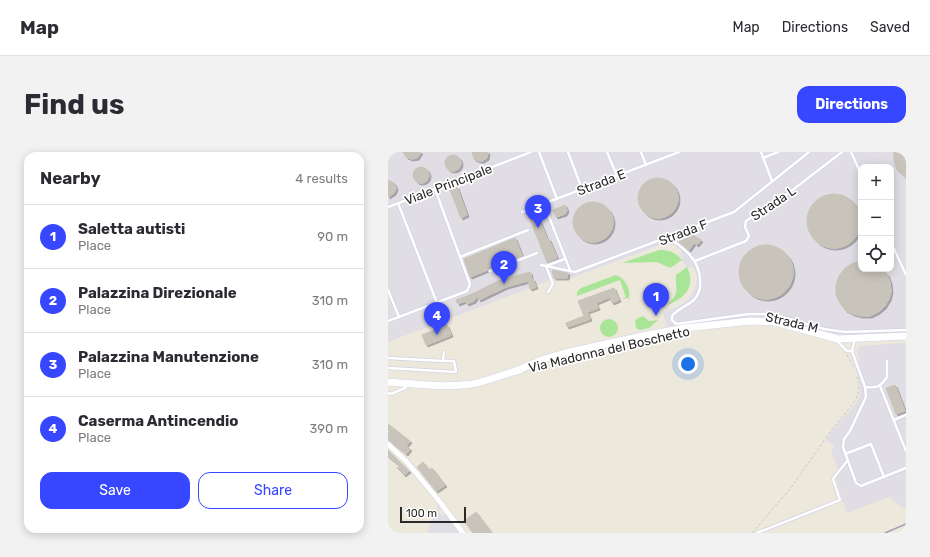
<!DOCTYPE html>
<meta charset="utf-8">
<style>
:root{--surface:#fff;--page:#f2f2f3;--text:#2b2b33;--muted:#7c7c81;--line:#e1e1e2;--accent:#3746ff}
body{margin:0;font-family:Rubik,sans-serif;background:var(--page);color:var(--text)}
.controls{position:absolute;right:12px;top:12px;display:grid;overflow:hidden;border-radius:8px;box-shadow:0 2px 10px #0003}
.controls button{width:36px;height:36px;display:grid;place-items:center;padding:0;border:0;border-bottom:1px solid var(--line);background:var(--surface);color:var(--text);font:20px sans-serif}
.scale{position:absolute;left:12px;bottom:10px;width:66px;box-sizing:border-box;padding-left:4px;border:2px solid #2a2a2a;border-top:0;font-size:11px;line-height:14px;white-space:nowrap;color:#2a2a2a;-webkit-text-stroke:3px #fff;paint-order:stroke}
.you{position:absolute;left:300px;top:212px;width:14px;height:14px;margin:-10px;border:3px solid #fff;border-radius:50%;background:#1a73e8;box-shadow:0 0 0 6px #1a73e833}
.badge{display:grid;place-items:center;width:26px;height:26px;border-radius:50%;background:var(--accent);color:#fff;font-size:13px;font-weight:700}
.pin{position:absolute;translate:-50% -33px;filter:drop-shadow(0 1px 2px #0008)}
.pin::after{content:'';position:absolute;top:21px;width:14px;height:12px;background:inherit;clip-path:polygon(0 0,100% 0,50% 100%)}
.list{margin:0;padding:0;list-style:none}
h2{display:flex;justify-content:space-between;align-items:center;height:52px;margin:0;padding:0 16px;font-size:17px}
h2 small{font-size:13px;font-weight:400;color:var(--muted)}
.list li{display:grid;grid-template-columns:26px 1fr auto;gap:12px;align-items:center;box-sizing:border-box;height:64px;padding:0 16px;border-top:1px solid var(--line)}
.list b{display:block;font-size:15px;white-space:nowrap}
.list p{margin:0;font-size:13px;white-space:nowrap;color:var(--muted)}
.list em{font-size:13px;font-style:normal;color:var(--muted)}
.actions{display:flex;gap:8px;padding:12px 16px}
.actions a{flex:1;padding:9px 0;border:1px solid var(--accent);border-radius:12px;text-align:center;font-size:14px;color:var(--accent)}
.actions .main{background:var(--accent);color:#fff}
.icon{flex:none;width:22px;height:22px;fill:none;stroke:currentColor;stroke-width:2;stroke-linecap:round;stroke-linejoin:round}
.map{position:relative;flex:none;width:518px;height:381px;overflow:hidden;border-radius:12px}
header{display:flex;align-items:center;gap:24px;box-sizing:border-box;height:56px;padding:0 20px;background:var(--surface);border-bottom:1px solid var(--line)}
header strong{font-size:19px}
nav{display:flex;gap:22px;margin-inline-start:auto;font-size:14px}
.intro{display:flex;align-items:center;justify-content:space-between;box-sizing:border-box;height:96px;padding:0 24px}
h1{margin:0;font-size:28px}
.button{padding:10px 18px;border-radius:12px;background:var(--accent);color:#fff;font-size:14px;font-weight:700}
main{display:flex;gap:24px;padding:0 24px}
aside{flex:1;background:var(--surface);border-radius:12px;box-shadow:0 2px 10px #0003}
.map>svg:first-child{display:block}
</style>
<header>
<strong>Map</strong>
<nav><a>Map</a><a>Directions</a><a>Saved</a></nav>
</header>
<div class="intro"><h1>Find us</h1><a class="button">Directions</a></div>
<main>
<aside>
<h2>Nearby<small>4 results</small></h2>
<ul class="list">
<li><span class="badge">1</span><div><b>Saletta autisti</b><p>Place</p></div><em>90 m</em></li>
<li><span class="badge">2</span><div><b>Palazzina Direzionale</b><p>Place</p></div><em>310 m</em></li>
<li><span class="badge">3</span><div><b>Palazzina Manutenzione</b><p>Place</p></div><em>310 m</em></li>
<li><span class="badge">4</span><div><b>Caserma Antincendio</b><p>Place</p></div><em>390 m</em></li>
</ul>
<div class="actions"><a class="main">Save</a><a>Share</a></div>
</aside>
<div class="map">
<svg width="518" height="381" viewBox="0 0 518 381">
<defs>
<filter id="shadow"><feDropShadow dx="2" dy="2" stdDeviation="0" flood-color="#0004"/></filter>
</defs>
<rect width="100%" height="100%" fill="#ede8dc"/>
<!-- industrial -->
<g fill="#e0dde5" fill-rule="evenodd">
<path d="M0,0H518V180L457,184L435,181L387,167L361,165L313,171L279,177L275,160L289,155L298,150L307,138L309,125L306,115H298L294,108L293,98L286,93L278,92L269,94L181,127H165L0,190ZM473,15H503V117H473Z"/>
<path d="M516,191L518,192V355L515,356L501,345L459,361L447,324L450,317L443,300L447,294L438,288L445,277L467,253L472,244V231L466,211L472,209L469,200L470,195L472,194Z"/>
<path d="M50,352L52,355L51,360L53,363H58L71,381H39Z"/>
</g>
<!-- green -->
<g fill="#a9e597">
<path d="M271,98C281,98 287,100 294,108L282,116L269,110L234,111Z"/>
<path d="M299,115C308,134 298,146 279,153C293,140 287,138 288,123Z"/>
<path d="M228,123C237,126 243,137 241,146H238L232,128L189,144V140L193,136Z"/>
<path d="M255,164L261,169L270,168L261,176L252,178L248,176L247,169L250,166Z"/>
<circle cx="221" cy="176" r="9"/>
</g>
<!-- building -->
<g fill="#c8c4bc" stroke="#c8c4b6" filter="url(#shadow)">
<path d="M15,0H33L29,6L23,7L18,5Z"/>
<path d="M84,0H100L99,6L94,9H91L86,7Z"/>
<path d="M506,0H518V26L509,18L506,9Z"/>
<circle cx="65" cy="11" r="8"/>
<circle cx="33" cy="23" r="8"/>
<circle cx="270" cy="46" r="20"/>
<path d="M0,28L6,31L8,36L6,41L0,45Z"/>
<path d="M69,35L79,63L73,66L62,38Z"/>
<circle cx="446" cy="69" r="27"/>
<circle cx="205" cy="70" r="20"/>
<path d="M177,53L179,58L177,62L168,65L165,58Z"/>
<path d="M149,62L159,87H161L169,106L159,110L141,65Z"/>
<path d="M302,81L313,88L309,93L306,91L301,98L291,90L295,85L298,87Z"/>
<path d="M127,86L134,104L82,125L76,107Z"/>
<circle cx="378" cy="120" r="27"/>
<path d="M473,110V117H494L499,122L502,130L503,139L501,147L496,155L490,160L482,164H473L465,162L457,158L452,151L448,143V133L451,124L457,116L465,111Z"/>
<path d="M166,118L180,121L179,126H166L164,119Z"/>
<path d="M142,120L144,128L145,127L148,135L142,137L140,129L118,135L91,148L89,144L86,149L79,152L77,149L70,152L68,148L84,142L110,129Z"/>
<path d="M226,136L231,148L224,151L222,145L208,151L210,156L199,160L202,167L179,175L178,171L196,164L190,149Z"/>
<path d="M59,173L63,183L38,193L34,183Z"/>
<path d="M507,233L517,259L508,262L498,236Z"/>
<path d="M0,272L22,289L18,294L22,297L18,302L0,288V281L2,280L0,278Z"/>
<path d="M0,298L21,319L16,323L9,316L12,314L0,305Z"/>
<path d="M35,310L41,318L44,316L57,333L48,339L29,315Z"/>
<path d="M88,360L104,381H85L76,369Z"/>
</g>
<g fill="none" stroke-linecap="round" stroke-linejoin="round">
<!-- service casing -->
<g stroke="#d1d3e4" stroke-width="4">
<g id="service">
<path d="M151,0L169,47"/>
<path d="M180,0L194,37"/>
<path d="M219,0L229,24"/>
<path d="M253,0L258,13"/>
<path d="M373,0L384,29"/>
<path d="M463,0L473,22"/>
<path d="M375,6L390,0"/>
<path d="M10,51L49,151"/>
<path d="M156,52L182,118"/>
<path d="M0,55L143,0"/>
<path d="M134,60L291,0"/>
<path d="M280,86C295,95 312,108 312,128C313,135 311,142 306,148C299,154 289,157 284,164V168L288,172L361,162H375L387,163L436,177L457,180L518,178"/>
<path d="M503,90L518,123"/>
<path d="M72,105L140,78"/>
<path d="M307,109L358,89L361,84L357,75L358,69L364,65L373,62L454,0"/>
<path d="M153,113L187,120L346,60L421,0"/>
<path d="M102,119L149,101"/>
<path d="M0,138L11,165"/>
<path d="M160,140L165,132L158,114L177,107"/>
<path d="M0,169L79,139L82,132L47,37"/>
<path d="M450,188L451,191L459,199H464L466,191L465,187"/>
<path d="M464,199L477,235C490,236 492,235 499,225V209"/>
<path d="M0,206L55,209"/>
<path d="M0,216L68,220L66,209H55L56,200"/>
<path d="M492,234L518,299"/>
<path d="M477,235L478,245L462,279L456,287L455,295L468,331L473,334L518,316"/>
<path d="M0,241L3,242L17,236L19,234"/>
<path d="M506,268L518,263"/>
<path d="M457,302L483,292L496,325"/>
<path d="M369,381L452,348L445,327L459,309"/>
</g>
</g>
<!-- minor casing -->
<g stroke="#d1d3e4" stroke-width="6">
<path id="minor" d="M0,292L19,310L52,350L75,381"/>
</g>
<!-- secondary casing -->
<g stroke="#d1d3e4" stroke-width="8">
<g id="secondary">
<path d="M128,219L156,207L177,201L259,183L297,176L362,169L387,170L450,187L518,184"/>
<path d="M0,230C28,232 56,236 84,232C100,229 115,222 132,218"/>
</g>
</g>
<!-- path -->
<g stroke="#c8c8c8" stroke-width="1" stroke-dasharray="3 2" stroke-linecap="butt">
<path d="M235,146L241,147"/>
<path d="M459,203L466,216"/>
<path d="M364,381L402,337L445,276L465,252L470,243L471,231L469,225"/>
</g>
<!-- service -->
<use href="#service" stroke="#fff" stroke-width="2.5"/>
<!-- minor -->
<use href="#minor" stroke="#fff" stroke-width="5"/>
<!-- secondary -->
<use href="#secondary" stroke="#fff" stroke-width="7"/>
<!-- rail -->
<path stroke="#9f9fb5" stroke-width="1.5" d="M497,381L518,372"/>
</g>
<g text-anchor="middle" stroke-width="3.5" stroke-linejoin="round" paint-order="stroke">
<!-- street labels -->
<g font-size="13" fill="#2a2a2a" stroke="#fff">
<text transform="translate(213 30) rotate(-21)" y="5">Strada E</text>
<text transform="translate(60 32) rotate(-21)" y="5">Viale Principale</text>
<text transform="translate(385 51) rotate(-34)" y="5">Strada L</text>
<text transform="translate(295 80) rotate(-21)" y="5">Strada F</text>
<text transform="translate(404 170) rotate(13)" y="5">Strada M</text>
<text transform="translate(221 197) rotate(-13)" y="5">Via Madonna del Boschetto</text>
</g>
</g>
</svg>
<div class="controls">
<button>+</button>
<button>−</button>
<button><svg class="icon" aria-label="locate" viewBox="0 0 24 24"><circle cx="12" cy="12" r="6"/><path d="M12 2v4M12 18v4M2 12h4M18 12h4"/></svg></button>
</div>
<div class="scale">100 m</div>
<div class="you"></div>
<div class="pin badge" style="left:268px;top:164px">1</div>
<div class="pin badge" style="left:116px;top:132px">2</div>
<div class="pin badge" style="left:150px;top:76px">3</div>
<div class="pin badge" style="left:49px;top:183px">4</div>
</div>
</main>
